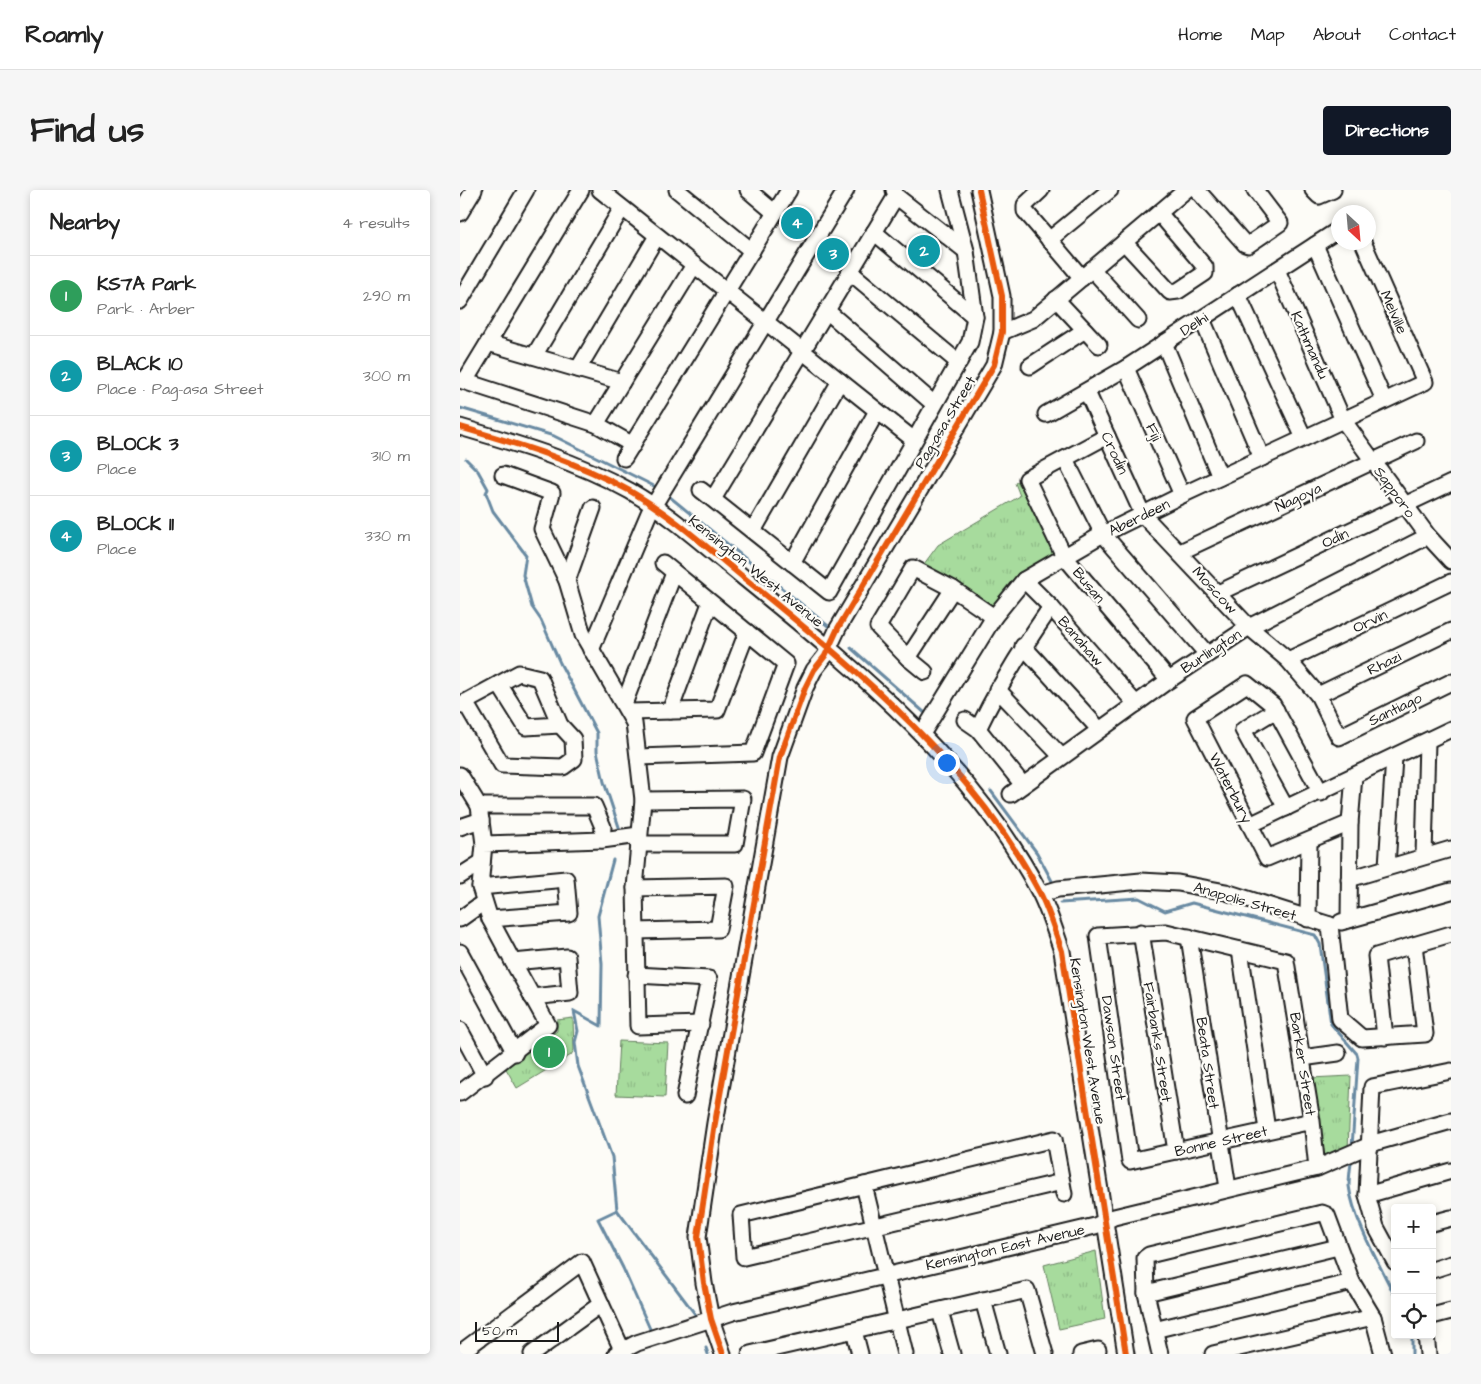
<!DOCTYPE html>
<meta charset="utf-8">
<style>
:root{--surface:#fff;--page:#f6f6f6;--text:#222;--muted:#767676;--line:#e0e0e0;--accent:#111827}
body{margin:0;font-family:"Architects Daughter",sans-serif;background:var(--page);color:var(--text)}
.controls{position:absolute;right:15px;bottom:15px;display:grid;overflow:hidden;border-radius:5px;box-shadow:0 2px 8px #0003}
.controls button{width:45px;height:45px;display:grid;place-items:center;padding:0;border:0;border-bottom:1px solid var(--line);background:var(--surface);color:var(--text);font:25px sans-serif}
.compass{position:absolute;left:871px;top:15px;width:45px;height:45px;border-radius:50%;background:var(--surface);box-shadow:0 2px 8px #0003;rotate:154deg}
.scale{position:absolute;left:15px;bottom:12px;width:84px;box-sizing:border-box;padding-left:5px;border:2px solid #1c1c1c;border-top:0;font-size:14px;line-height:18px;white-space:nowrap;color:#1c1c1c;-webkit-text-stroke:4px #fdfcf7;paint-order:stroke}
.you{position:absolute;left:486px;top:572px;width:18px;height:18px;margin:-12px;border:4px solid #fff;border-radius:50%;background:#1a73e8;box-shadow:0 0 0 8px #1a73e833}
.badge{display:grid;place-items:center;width:32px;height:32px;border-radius:50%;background:var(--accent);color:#fff;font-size:16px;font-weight:700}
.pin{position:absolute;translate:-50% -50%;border:2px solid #fff;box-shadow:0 1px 5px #0006}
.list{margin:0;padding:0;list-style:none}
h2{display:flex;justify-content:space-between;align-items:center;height:65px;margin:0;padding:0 20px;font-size:21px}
h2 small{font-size:16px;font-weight:400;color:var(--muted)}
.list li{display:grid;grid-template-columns:32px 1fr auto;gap:15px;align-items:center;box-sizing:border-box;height:80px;padding:0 20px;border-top:1px solid var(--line)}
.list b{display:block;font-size:19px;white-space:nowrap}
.list p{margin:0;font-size:16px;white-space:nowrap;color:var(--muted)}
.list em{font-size:16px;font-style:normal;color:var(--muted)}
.icon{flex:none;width:28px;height:28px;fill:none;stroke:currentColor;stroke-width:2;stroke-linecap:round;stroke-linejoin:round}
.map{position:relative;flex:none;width:991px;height:1164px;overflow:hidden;border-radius:5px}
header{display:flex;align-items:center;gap:30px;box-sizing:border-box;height:70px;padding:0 25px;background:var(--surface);border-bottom:1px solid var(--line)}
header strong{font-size:24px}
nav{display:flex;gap:28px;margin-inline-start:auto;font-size:18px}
.intro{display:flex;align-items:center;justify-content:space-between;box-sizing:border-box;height:120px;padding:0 30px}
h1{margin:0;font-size:35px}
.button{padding:12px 22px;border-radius:5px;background:var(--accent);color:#fff;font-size:18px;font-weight:700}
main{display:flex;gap:30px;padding:0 30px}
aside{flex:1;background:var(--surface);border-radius:5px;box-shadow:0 2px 8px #0003}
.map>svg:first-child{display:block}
</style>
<header>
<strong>Roamly</strong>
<nav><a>Home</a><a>Map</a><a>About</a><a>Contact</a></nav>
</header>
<div class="intro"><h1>Find us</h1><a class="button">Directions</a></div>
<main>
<aside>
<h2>Nearby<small>4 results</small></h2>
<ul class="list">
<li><span class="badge" style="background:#2e9e5b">1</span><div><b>KS7A Park</b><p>Park · Arber</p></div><em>290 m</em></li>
<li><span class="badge" style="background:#0f9aa8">2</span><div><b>BLACK 10</b><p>Place · Pag-asa Street</p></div><em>300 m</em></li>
<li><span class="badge" style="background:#0f9aa8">3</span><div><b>BLOCK 3</b><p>Place</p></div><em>310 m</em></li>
<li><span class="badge" style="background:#0f9aa8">4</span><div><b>BLOCK 11</b><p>Place</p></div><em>330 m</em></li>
</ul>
</aside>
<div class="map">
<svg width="991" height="1164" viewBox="0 0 991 1164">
<defs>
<pattern id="park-tufts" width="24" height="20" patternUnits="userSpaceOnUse" patternTransform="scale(1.25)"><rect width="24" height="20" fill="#a7db9d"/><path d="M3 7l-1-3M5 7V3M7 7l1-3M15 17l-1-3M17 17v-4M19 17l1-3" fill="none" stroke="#8fbb87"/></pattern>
</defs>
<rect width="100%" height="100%" fill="#fdfcf7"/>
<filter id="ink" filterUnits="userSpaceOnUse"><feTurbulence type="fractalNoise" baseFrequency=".02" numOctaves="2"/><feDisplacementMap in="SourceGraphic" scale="10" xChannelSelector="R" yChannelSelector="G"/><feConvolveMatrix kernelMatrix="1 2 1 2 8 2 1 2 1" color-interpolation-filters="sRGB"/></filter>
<g filter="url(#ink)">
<!-- park -->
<g fill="url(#park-tufts)" stroke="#627c5c">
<path d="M563,289L595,363L562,387L533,416H527L461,378L478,355L560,306L555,293Z"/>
<path d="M113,828L114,860L111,865L57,898L45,877L97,841V830Z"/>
<path d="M159,851L208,853L205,907L156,905Z"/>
<path d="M891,886L888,960L863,969L850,888Z"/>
<path d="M636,1061L645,1129L599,1139L584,1075Z"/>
</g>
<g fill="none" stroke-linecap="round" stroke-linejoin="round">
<!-- stream -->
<g stroke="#698aa2" stroke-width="3">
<path d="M0,218L94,246L198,298"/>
<path d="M6,269L18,281L28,299L26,303L33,321L66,365L63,385L72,417L81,430L100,473L137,543V561L144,592L160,640"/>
<path d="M205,303L373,440"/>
<path d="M391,458L465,523"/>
<path d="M531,601L577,663L592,691"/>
<path d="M153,670L138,726L142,774L141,836L114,821L118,841L115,852L118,876L152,967L157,1020L138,1029L163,1078L190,1139"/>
<path d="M600,713L679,708L705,721L732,713L855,745L860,754L871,834L897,864L898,868L892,957"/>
<path d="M891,973C890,980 889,989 889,996C893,1029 920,1076 935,1106"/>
<path d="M157,1020L235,1124"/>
<path d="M246,1158L248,1164"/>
<path d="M952,1164V1145"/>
</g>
<!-- minor casing -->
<g stroke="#1c1c1c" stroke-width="19">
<g id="minor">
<path d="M140,0L454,250"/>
<path d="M217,0L292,61"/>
<path d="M288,0L315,23"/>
<path d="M434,0L436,6L506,61"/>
<path d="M581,0L565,15V21L622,88"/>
<path d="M737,0L785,54L788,55L820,33L795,0"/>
<path d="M853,0L859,6L873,0"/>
<path d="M0,23L14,0"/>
<path d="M414,42L515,127"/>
<path d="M589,50L650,0"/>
<path d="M664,52L710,102L718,101L745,83V77L699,23"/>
<path d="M855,55L924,210"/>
<path d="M632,79L678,130"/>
<path d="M817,80L883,230L968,346L991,371"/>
<path d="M390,82L499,173"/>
<path d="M778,105L844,248"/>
<path d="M596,109L639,155"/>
<path d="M0,111L66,0"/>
<path d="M367,121L474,214"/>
<path d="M742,129L802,268"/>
<path d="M542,142L573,129L726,0"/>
<path d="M28,153L162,192"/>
<path d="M704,153L760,287"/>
<path d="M74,166L162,18"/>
<path d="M570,176L625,140"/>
<path d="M666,178L722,305"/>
<path d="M118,179L197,46"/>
<path d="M0,190L136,234L173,255"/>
<path d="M5,191L121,0"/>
<path d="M627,202L683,325L789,437L828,470L858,505L879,547L991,492"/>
<path d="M586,224L666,178L878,40"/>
<path d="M136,234L234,75"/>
<path d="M0,237C58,254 116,271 170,301C215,327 254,364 294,396C402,484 514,577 580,703C589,721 595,741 602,761L666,1164"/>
<path d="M647,246L567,289L604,366L709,490"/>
<path d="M164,268L329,0"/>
<path d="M605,269L643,344L747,464"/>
<path d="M43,285L92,303L82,339L107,391L123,445L174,533L183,610L175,698L178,836L241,834"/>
<path d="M241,300L369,402L510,152L515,127L506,61L490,0"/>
<path d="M253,309L436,6"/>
<path d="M293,341L380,191"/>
<path d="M720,362L956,251"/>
<path d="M332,373L417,221"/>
<path d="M564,390L591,417L676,514"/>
<path d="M107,391L133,318"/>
<path d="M758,403L991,293"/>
<path d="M563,456L639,539"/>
<path d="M131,460L189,323L386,0"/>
<path d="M448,468L493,399"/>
<path d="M828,470L991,392"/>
<path d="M465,482L448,468L418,437L453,378L493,399L534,427"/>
<path d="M39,494L66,537L100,535"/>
<path d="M537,499L601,566"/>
<path d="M858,505L991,441"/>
<path d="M164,514L214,383"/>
<path d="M0,515L59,483L80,488L100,535L113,549L114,569L103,577L42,575L5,512"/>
<path d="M816,520L783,540L826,618"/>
<path d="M210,521L250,413"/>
<path d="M169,522L257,520L287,442"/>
<path d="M505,530L518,539L563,595"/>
<path d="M518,539C539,495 563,457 591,417"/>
<path d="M462,544L534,427L564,390L643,344L722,305L965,192L903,52"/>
<path d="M179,567L293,563L326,474L203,373"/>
<path d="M0,585L19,616"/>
<path d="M861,603L813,515L787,494L735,528L807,668L890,633"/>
<path d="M551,604L709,490L789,437L968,346"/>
<path d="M790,635L991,539"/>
<path d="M0,637L21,630"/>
<path d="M142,650L179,645"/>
<path d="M24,654L19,616H134L143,637L142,650L24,654L20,697L106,689L109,723L30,729L53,772L107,767L110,803L72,807"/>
<path d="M178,654H275L283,609L183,610"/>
<path d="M964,666L967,551"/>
<path d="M927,676L934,567"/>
<path d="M0,686L22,672"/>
<path d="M889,689L991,659"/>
<path d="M20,697L30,729"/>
<path d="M175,698L266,696L258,739L176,741"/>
<path d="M581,704L598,699L681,691L718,693L766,702L870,735"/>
<path d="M0,729L24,712"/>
<path d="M848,729L849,651"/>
<path d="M889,730L890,633L894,586"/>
<path d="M881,732L991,701"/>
<path d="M870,735L880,829L902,848L965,844L954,755"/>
<path d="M681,742L716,961"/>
<path d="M729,747L768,998"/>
<path d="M780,760L807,940"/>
<path d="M0,762L55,863"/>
<path d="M176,785L249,789L225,906"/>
<path d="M0,840L25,886"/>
<path d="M925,847L916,766L991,744"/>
<path d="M842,868L878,863"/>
<path d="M0,903L88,835L53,772"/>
<path d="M852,931L670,971L638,746L706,742L826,771L852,931L857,978"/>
<path d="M602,992L284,1067L281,1025L594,949L604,1004"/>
<path d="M404,995L445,1164"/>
<path d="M907,1005L991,981"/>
<path d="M972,1033L991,1028"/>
<path d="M935,1072L916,1037L907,1005L912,897L991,881"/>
<path d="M972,1080L991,1074"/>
<path d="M686,1103L878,1057"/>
<path d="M523,1110L538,1164"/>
<path d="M480,1121L492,1164"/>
<path d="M972,1126L991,1121"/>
<path d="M694,1140L892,1092"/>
<path d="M394,1141L400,1164"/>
<path d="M966,1145L968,1164"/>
<path d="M0,1163L122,1072L164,1164"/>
<path d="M72,1164L141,1114"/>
<path d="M156,1164L177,1153L273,1122L635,1036L654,1027L857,978L917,952L991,931"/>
<path d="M263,1164L251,1129L244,1093L238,1047L255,933L320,567L345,498L354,480L365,466L378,438L534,175L542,142V106L519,0"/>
<path d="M290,1164L567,1100L585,1164"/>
<path d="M621,1164L638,1160"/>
<path d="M700,1164L686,1103L685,1068L689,1065L862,1023L867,1025L892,1092L913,1127L923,1164"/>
<path d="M753,1164L913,1127"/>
</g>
</g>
<!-- minor -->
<use href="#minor" stroke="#fdfcf7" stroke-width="15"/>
<!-- cycleway casing -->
<g stroke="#fdfcf7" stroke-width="9">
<g id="cycleway">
<path d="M0,237C58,254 116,271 170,301C215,327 254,364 294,396C402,484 514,577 580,703C589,721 595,741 602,761L666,1164"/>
<path d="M263,1164L251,1129L244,1093L238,1047L255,933L320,567L345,498L354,480L365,466L378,438L534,175L542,142V106L519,0"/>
</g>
</g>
<!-- cycleway -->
<use href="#cycleway" stroke="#e8590c" stroke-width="6"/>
</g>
</g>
<g text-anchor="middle" stroke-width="4.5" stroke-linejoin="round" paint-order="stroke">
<!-- street labels -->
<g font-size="15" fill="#1c1c1c" stroke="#fdfcf7">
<text transform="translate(934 122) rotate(66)" y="5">Melville</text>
<text transform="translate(734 134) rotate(-33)" y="5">Delhi</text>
<text transform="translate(850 155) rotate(66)" y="5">Kathmandu</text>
<text transform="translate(485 232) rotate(-59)" y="5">Pag-asa Street</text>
<text transform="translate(694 242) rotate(66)" y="5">Fiji</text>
<text transform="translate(655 263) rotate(65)" y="5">Crodin</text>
<text transform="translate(935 302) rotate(54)" y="5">Sapporo</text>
<text transform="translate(838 307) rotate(-25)" y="5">Nagoya</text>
<text transform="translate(679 327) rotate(-26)" y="5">Aberdeen</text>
<text transform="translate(875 348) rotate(-25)" y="5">Odin</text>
<text transform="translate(296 381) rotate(39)" y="5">Kensington West Avenue</text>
<text transform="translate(629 395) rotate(50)" y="5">Busan</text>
<text transform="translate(755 400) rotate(47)" y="5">Moscow</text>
<text transform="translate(910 431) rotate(-25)" y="5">Orvin</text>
<text transform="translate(621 451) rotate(49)" y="5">Banahaw</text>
<text transform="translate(751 461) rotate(-33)" y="5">Burlington</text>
<text transform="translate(924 473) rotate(-26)" y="5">Rhazi</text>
<text transform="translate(935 519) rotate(-26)" y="5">Santiago</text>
<text transform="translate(771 598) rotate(63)" y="5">Waterbury</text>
<text transform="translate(785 711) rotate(16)" y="5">Anapolis Street</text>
<text transform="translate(628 851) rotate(81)" y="5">Kensington West Avenue</text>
<text transform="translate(698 852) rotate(81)" y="5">Fairbanks Street</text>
<text transform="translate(654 858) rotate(82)" y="5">Dawson Street</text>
<text transform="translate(748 873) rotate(82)" y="5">Beata Street</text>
<text transform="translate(843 874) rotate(81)" y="5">Barker Street</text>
<text transform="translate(761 951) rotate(-13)" y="5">Bonne Street</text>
<text transform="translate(545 1057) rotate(-13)" y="5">Kensington East Avenue</text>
</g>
</g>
</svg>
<div class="controls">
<button>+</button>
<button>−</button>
<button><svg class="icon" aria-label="locate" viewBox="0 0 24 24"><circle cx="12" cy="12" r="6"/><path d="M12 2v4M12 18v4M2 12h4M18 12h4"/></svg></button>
</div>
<svg class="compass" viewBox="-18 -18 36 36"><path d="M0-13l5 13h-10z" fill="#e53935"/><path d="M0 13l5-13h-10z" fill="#767676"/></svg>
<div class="scale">50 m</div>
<div class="you"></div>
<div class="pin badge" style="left:89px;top:862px;background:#2e9e5b">1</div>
<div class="pin badge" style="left:464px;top:61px;background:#0f9aa8">2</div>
<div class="pin badge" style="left:373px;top:64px;background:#0f9aa8">3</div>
<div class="pin badge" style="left:337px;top:33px;background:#0f9aa8">4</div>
</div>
</main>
